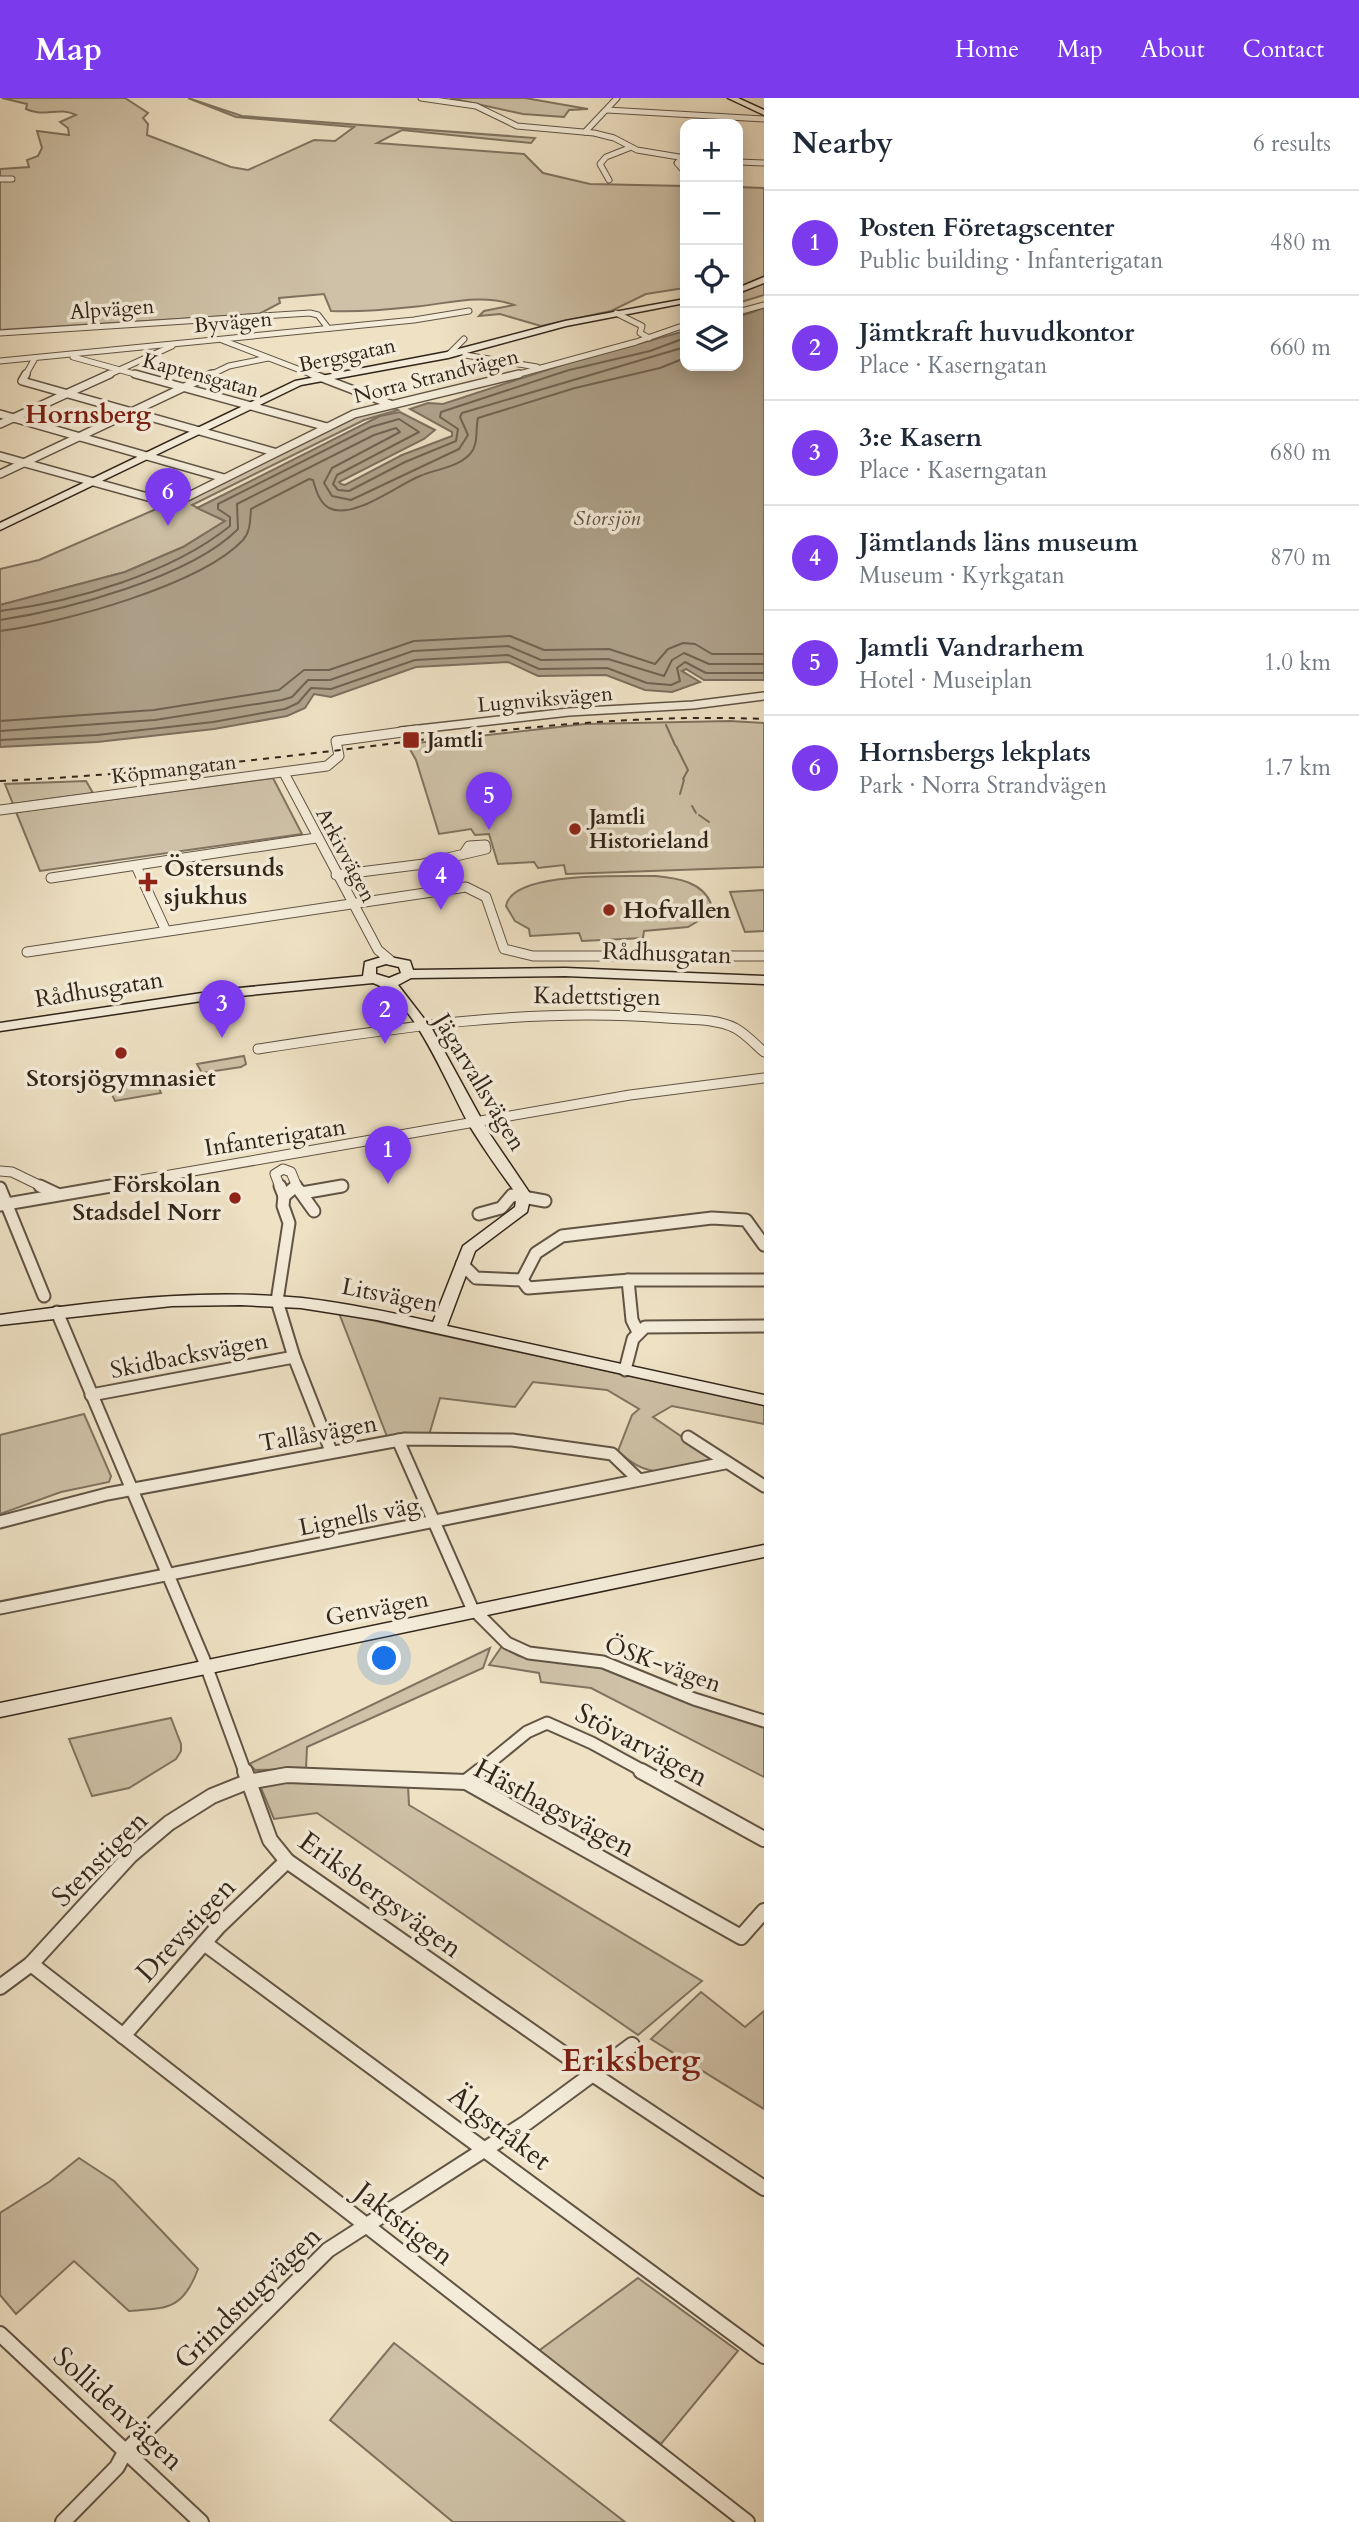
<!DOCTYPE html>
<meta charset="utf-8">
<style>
:root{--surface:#fff;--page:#f6f6f7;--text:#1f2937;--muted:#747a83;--line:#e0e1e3;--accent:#7c3aed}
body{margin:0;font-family:Cardo,serif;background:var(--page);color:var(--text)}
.controls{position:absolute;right:21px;top:21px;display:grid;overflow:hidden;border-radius:14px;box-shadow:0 4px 18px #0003}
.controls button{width:63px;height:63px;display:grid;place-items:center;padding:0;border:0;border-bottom:2px solid var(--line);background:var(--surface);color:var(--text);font:35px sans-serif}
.you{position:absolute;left:385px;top:1561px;width:24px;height:24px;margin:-18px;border:5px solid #fff;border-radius:50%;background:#1a73e8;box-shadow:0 0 0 10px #1a73e833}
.badge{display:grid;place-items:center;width:46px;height:46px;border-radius:50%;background:var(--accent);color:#fff;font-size:23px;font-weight:700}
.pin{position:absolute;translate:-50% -58px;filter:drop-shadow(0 2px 4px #0008)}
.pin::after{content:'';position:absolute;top:37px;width:24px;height:21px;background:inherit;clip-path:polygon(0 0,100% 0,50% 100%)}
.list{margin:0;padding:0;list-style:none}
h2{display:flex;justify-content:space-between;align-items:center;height:91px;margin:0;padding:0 28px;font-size:30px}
h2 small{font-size:23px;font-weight:400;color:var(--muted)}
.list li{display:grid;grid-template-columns:46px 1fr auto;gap:21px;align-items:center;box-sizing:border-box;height:105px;padding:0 28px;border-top:2px solid var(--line)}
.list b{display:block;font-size:26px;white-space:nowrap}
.list p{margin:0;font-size:23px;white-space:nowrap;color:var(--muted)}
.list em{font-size:23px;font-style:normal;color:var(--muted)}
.icon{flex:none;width:38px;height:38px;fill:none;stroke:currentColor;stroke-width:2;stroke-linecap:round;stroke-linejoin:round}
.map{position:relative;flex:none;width:764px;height:2424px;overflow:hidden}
header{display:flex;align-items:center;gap:42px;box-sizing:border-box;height:98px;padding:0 35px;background:var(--accent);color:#fff}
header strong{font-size:33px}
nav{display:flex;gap:38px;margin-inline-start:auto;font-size:24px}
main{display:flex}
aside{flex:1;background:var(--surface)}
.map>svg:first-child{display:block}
</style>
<header>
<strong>Map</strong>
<nav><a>Home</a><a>Map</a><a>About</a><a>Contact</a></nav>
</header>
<main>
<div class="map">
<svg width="764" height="2424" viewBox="0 0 764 2424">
<rect width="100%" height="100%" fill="#eee1c4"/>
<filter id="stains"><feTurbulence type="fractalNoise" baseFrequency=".00286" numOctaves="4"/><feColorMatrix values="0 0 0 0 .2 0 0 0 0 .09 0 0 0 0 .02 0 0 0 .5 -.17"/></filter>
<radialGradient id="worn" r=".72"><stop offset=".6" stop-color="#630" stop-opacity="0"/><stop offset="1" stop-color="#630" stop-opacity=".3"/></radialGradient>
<!-- green -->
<g fill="#cec1a7" stroke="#807360" stroke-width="2">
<path d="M2,0H125L148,15L143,20L148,26L147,37L231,69L248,72L314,42L335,43L354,29L236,19L188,0L242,18L535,40L531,45L402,32L377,45L524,56L543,75L590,86L685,88V190L646,196L611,213L541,228L500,216L479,218L484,213L514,207C481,195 446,206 412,209C385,212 359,214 331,213L324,196L279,200L280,205L259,216L0,232V71L29,69L27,62L38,58L42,50L37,33L69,37L68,30L60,24L76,17C59,8 44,20 26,11L27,6Z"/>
<path d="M450,0H525L588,11L569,12L564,19L523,16Z"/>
<path d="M738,89L764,90V197L738,205Z"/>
<path d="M391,309L398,312L364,322L192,407L225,423L183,449L125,474L0,507V471L39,462L170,405L337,323Z"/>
<path d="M730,623L764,625V769L566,776L564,767L538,770L534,764L498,766L489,736L475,737L471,731L439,736L416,662L407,646L585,626Z"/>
<path d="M273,680L302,736L40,773L16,714Z"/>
<path d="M86,683L93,695L13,706L5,686Z"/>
<path d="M656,778C677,780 703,784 711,806L708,817L688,829L644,833L643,840L582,843L579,835L530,838L529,831L515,823L506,808C512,772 626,779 656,778Z"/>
<path d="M764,792V833L745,834L730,794Z"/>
<path d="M244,958L246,966L241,969L202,975L197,966Z"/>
<path d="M156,982L161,995L115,1003L109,990Z"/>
<path d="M339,1215L764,1307V1326L672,1308L653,1319L707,1356L710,1363C667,1371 652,1385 618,1353L632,1317L639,1311L607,1292L533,1284L515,1309L440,1300L429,1337L388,1341Z"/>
<path d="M84,1316L111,1378L109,1384L61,1394L0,1416V1337Z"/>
<path d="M502,1548L519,1558L607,1571L764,1628V1679L591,1590L541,1584L539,1575L489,1567Z"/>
<path d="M490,1550L483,1570L307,1649L306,1671L255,1672L249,1666Z"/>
<path d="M171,1620L181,1646V1653L176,1661L129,1690L92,1698L69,1641Z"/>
<path d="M288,1682L408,1688L409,1707L702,1883L638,1937L317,1715L274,1721L261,1690L263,1685Z"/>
<path d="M701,1894L745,1929L764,1913V2011L651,1941Z"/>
<path d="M79,2060L114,2083L198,2171C183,2212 167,2210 129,2213L74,2163L16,2216L0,2197V2115L49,2084Z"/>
<path d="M638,2180L738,2253L661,2346L537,2254Z"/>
<path d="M394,2245L625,2424H453L330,2322Z"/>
</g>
<!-- water -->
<path fill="#aea18a" stroke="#7c6f5d" stroke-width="2" d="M764,210V582H704L686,571L682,573L700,584L672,594L645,592L606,577L538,578L508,564L416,569L331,599L314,596L305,610L287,618L214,631L97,644L0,649V507L125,474L183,449L225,423L197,410L380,318L400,314L435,332L424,341L339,384L341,386L345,387L402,357L452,338V334L410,311L428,305L443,306L568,265L685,233V268H738V219Z"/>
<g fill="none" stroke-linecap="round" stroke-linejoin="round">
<!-- shore -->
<g stroke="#706352" stroke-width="2">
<path d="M0,513C74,504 172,475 230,428V419L218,411V406L371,329L399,321L419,334L337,377L333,386L338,392L349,393L405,364L456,343L458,331L440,319L441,314L569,272L650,253L685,240"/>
<path d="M0,522C66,512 191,479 238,431L237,406L374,337L396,330L400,334L332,370L324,385L332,398L351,402L459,351L468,337L460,319L462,315L685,249"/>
<path d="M0,533C62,525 201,487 243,442C251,433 250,421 251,411L309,381L313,382C316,392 319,404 329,410C354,422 397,387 420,378C436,371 457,370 470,356C479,346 475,333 478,320L575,290L660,270L685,260"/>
<path d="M0,623L154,612L279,592L304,572H329L414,543L510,538L544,552L609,551L655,566L668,551L683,545L695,546L712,556H764"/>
<path d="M0,633L155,622L282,602L292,599L308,582H330L413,553L508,548L541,562L608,561L664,578L672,562L684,555L709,566H764"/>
<path d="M0,642L97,637L213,624L285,611L298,605L311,590L331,591L415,562L508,557L539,571L607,570L647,585L671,587L680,583L677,570L685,564L706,575H764"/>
</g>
<!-- stream -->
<g stroke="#7c6f5d" stroke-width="2">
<path d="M666,627L675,647"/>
<path d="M676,648L688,672L683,681"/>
<path d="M680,696L684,682"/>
<path d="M692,708L696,715"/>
<path d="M699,717L709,724"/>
</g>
<!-- street-far4 casing -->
<g stroke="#615444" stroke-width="7">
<g id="street-far4">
<path d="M421,0L476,8L517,28L594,35L614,40L637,52L685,60"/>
<path d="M607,12L764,21"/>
<path d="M585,34L617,0"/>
<path d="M683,60L677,65L685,74"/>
<path d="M738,64L764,65"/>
<path d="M0,81H12"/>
<path d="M609,82L600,66L606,59L629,50"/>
<path d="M738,214L764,207"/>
<path d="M616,215L642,228L640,235L649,240"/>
<path d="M0,235L310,215L318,217L328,230"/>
<path d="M222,242L316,278"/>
<path d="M448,257L464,241"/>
<path d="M465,257L537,269"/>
<path d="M73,259L142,278"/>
<path d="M0,263L414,222L469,213"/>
<path d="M25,278L35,260"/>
<path d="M106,278L172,248"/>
<path d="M208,278L229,268L268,260"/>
<path d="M512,278L636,244L685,227"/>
</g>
</g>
<!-- street-far3 casing -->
<g stroke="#615444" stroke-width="10">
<g id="street-far3">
<path d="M26,276L22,283L274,354"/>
<path d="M135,276L327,329"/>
<path d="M312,276L390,306"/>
<path d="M0,316L224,380"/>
<path d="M0,326L110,276"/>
<path d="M0,358L173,406L354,316L519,276"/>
<path d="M0,376L212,276"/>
<path d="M401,633L569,614L693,607L764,598"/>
</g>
</g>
<!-- street-far2 casing -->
<g stroke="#615444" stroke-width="11">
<g id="street-far2">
<path d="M284,675L378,852L390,862"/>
<path d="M0,712L327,668L339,658L336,643L417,632"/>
<path d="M426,765L486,751L485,747L469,748L465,754"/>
<path d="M136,768L166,833"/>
<path d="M336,777L424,766L447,774L446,790"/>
<path d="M51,780L316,740"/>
<path d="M27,854L466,789L486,799L504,851L533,858H764"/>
<path d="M258,951C395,930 528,909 667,920C689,922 715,920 735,930C746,936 755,946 764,954"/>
<path d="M0,1073L12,1074L43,1089"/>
<path d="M101,1089L630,997L764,980"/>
<path d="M280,1089L275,1076L283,1071L291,1074L297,1089"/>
<path d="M334,1089L342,1088"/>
</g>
</g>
<!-- street-far1 casing -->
<g stroke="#615444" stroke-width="15">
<g id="street-far1">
<path d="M40,1088L57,1096"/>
<path d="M280,1088L284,1098"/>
<path d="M0,1090L44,1198"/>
<path d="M299,1092L314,1113"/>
<path d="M302,1095L342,1088"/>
<path d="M284,1098L283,1108L289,1125L277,1203L294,1259L331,1353"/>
<path d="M284,1098L296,1088"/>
<path d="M0,1107L111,1088"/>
<path d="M479,1116L501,1110L512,1097L545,1103"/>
<path d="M462,1166L476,1180L522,1182L528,1190L630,1182H764"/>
<path d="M522,1182L536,1155L562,1138L712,1120L746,1122L764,1147"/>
<path d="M628,1182L632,1222L637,1232"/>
<path d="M57,1214L204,1562L245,1674"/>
<path d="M625,1272L633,1241L645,1229L764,1228"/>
<path d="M91,1297L294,1259"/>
<path d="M688,1339L764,1388"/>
<path d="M398,1342L472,1510L507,1545L529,1555L603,1564L694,1601L764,1623"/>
<path d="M0,1424L107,1396L405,1341L512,1342L612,1356L638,1381"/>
<path d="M0,1510L725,1365"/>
<path d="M478,1674L527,1634L547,1625L592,1645L645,1674"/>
</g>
</g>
<!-- street casing -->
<g stroke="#615444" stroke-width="18">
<g id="street">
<path d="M245,1673L270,1742L287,1763L594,1977L764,2090"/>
<path d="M641,1673L764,1741"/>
<path d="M466,1684L480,1673"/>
<path d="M204,1845L764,2258"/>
<path d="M31,1866L747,2424"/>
<path d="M0,1889L31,1866L130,1758L169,1725L212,1698L247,1684L287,1677L466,1684L741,1839L764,1813"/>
<path d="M123,1938L218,1829L287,1763"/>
<path d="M0,2236L201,2424"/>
<path d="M63,2424L117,2369L125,2354L328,2152L526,2025L632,1947"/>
</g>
</g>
<!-- secondary casing -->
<g stroke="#32251a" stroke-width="3">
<g id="secondary">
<path d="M728,0H738L764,12V17Z"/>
<path d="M764,179V185L738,195V190Z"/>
<path d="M685,201V205L566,228L448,260L301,287L0,432V425L295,283L447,254L565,223Z"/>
<path d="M385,858L410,863L413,872L565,870L764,878V886L565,878L411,880L398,887L432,931L489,1035L531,1097L527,1114L475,1153L447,1228L764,1297V1307L377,1222L301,1210L241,1207L172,1208L0,1227V1217C99,1203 201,1190 302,1200C346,1205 389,1214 433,1224L463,1148L515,1109L517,1097C501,1075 485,1053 471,1030C450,994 413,897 373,885L229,899L0,933V925L229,891L363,878L365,864ZM386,866L399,869L401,875L389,880L376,876V869Z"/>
<path d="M764,1447V1459L0,1619V1605Z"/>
</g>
</g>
<!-- street-far4 -->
<use href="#street-far4" stroke="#f4ecd9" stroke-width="5"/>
<!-- street-far3 -->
<use href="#street-far3" stroke="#f4ecd9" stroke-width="7"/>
<!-- street-far2 -->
<use href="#street-far2" stroke="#f4ecd9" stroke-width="9"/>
<!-- street-far1 -->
<use href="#street-far1" stroke="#f4ecd9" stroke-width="11"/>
<!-- street -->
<use href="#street" stroke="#f4ecd9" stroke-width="14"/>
<!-- secondary -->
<use href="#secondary" fill="#f4ecd9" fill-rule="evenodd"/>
<!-- rail -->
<path stroke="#32251a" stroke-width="2" stroke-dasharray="6 6" stroke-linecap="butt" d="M0,683C111,678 221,666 332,653C476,635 619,615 764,621"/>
</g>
<!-- markers -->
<g fill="#8f2418" stroke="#f4ecd9" stroke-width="2.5">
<rect x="402" y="633" width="18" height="18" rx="3.5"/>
<circle cx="575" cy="731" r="7"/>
<path d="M144.5 773.5h7v7h7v7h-7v7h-7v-7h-7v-7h7z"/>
<circle cx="609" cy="812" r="7"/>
<circle cx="121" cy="955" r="7"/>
<circle cx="235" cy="1100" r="7"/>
</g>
<g text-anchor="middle" stroke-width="7" stroke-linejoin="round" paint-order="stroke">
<!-- far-street labels -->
<g font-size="21" fill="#32251a" stroke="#f4ecd9">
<text transform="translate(112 211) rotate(-4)" y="7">Alpvägen</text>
<text transform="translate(233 224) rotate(-5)" y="7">Byvägen</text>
<text transform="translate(347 257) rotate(-12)" y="7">Bergsgatan</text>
<text transform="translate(201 277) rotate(15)" y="7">Kaptensgatan</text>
<text transform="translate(436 278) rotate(-14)" y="7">Norra Strandvägen</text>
<text transform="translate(545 601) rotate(-5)" y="7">Lugnviksvägen</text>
<text transform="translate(174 671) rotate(-7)" y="7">Köpmangatan</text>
<text transform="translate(346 757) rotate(62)" y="7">Arkivvägen</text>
</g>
<!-- far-water labels -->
<g font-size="21" font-style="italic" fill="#5d5041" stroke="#f4ecd9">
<text x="607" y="427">Storsjön</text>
</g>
<!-- far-poi labels -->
<g font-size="21" font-weight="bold" fill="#32251a" stroke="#f4ecd9" text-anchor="start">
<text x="427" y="649">Jamtli</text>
<text x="589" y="726">Jamtli<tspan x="589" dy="24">Historieland</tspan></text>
</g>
<!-- poi labels -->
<g font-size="24" font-weight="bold" fill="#32251a" stroke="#f4ecd9" text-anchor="start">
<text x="164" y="778">Östersunds<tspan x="164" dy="28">sjukhus</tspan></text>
<text x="623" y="820">Hofvallen</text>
<text x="121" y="988" text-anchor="middle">Storsjögymnasiet</text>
<text x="221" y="1094" text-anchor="end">Förskolan<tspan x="221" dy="28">Stadsdel Norr</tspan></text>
</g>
<!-- street labels -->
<g font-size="24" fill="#32251a" stroke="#f4ecd9">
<text transform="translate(667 855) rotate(2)" y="8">Rådhusgatan</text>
<text transform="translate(99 891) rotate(-9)" y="8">Rådhusgatan</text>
<text transform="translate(597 898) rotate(1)" y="8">Kadettstigen</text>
<text transform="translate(480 984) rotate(59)" y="8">Jägarvallsvägen</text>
<text transform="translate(275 1039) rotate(-9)" y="8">Infanterigatan</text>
<text transform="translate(390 1197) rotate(11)" y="8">Litsvägen</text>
<text transform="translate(189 1257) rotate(-11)" y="8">Skidbacksvägen</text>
<text transform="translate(318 1335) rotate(-10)" y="8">Tallåsvägen</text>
<text transform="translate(359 1418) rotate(-11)" y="8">Lignells väg</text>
<text transform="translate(377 1510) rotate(-11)" y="8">Genvägen</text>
<text transform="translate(663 1566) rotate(20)" y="8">ÖSK-vägen</text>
</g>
<!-- far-district labels -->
<g font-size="26" font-weight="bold" fill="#7a1f14" stroke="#f4ecd9">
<text x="88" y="325">Hornsberg</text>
</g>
<!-- near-street labels -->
<g font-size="28" fill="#32251a" stroke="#f4ecd9">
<text transform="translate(642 1646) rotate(28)" y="10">Stövarvägen</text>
<text transform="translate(555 1709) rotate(28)" y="10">Hästhagsvägen</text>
<text transform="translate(99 1760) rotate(-45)" y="10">Stenstigen</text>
<text transform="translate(381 1796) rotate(36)" y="10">Eriksbergsvägen</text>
<text transform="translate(185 1831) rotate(-47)" y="10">Drevstigen</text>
<text transform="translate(500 2029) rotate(37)" y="10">Älgstråket</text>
<text transform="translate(405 2125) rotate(38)" y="10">Jaktstigen</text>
<text transform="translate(247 2199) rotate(-44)" y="10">Grindstugvägen</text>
<text transform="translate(119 2310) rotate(43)" y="10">Sollidenvägen</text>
</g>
<!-- near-neighbourhood labels -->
<g font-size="32" font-weight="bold" fill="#7a1f14" stroke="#f4ecd9">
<text x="631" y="1973">Eriksberg</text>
</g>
</g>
<rect width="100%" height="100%" filter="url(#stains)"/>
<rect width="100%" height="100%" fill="url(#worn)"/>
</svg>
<div class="controls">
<button>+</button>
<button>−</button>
<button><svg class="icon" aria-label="locate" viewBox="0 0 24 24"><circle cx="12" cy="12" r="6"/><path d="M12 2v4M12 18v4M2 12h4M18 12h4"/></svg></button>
<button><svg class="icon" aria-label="layers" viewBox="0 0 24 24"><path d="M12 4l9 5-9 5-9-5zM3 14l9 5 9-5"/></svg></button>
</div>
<div class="you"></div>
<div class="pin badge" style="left:388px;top:1086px">1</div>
<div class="pin badge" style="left:385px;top:946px">2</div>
<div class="pin badge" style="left:222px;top:940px">3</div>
<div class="pin badge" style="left:441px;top:812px">4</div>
<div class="pin badge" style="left:489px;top:732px">5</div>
<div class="pin badge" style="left:168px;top:428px">6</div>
</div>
<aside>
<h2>Nearby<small>6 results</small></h2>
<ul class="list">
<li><span class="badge">1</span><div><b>Posten Företagscenter</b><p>Public building · Infanterigatan</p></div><em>480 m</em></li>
<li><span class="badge">2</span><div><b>Jämtkraft huvudkontor</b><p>Place · Kaserngatan</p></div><em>660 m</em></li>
<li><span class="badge">3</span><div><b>3:e Kasern</b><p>Place · Kaserngatan</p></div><em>680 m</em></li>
<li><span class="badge">4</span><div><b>Jämtlands läns museum</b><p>Museum · Kyrkgatan</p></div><em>870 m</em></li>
<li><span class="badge">5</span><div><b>Jamtli Vandrarhem</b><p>Hotel · Museiplan</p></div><em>1.0 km</em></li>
<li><span class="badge">6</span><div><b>Hornsbergs lekplats</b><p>Park · Norra Strandvägen</p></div><em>1.7 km</em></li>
</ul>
</aside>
</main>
